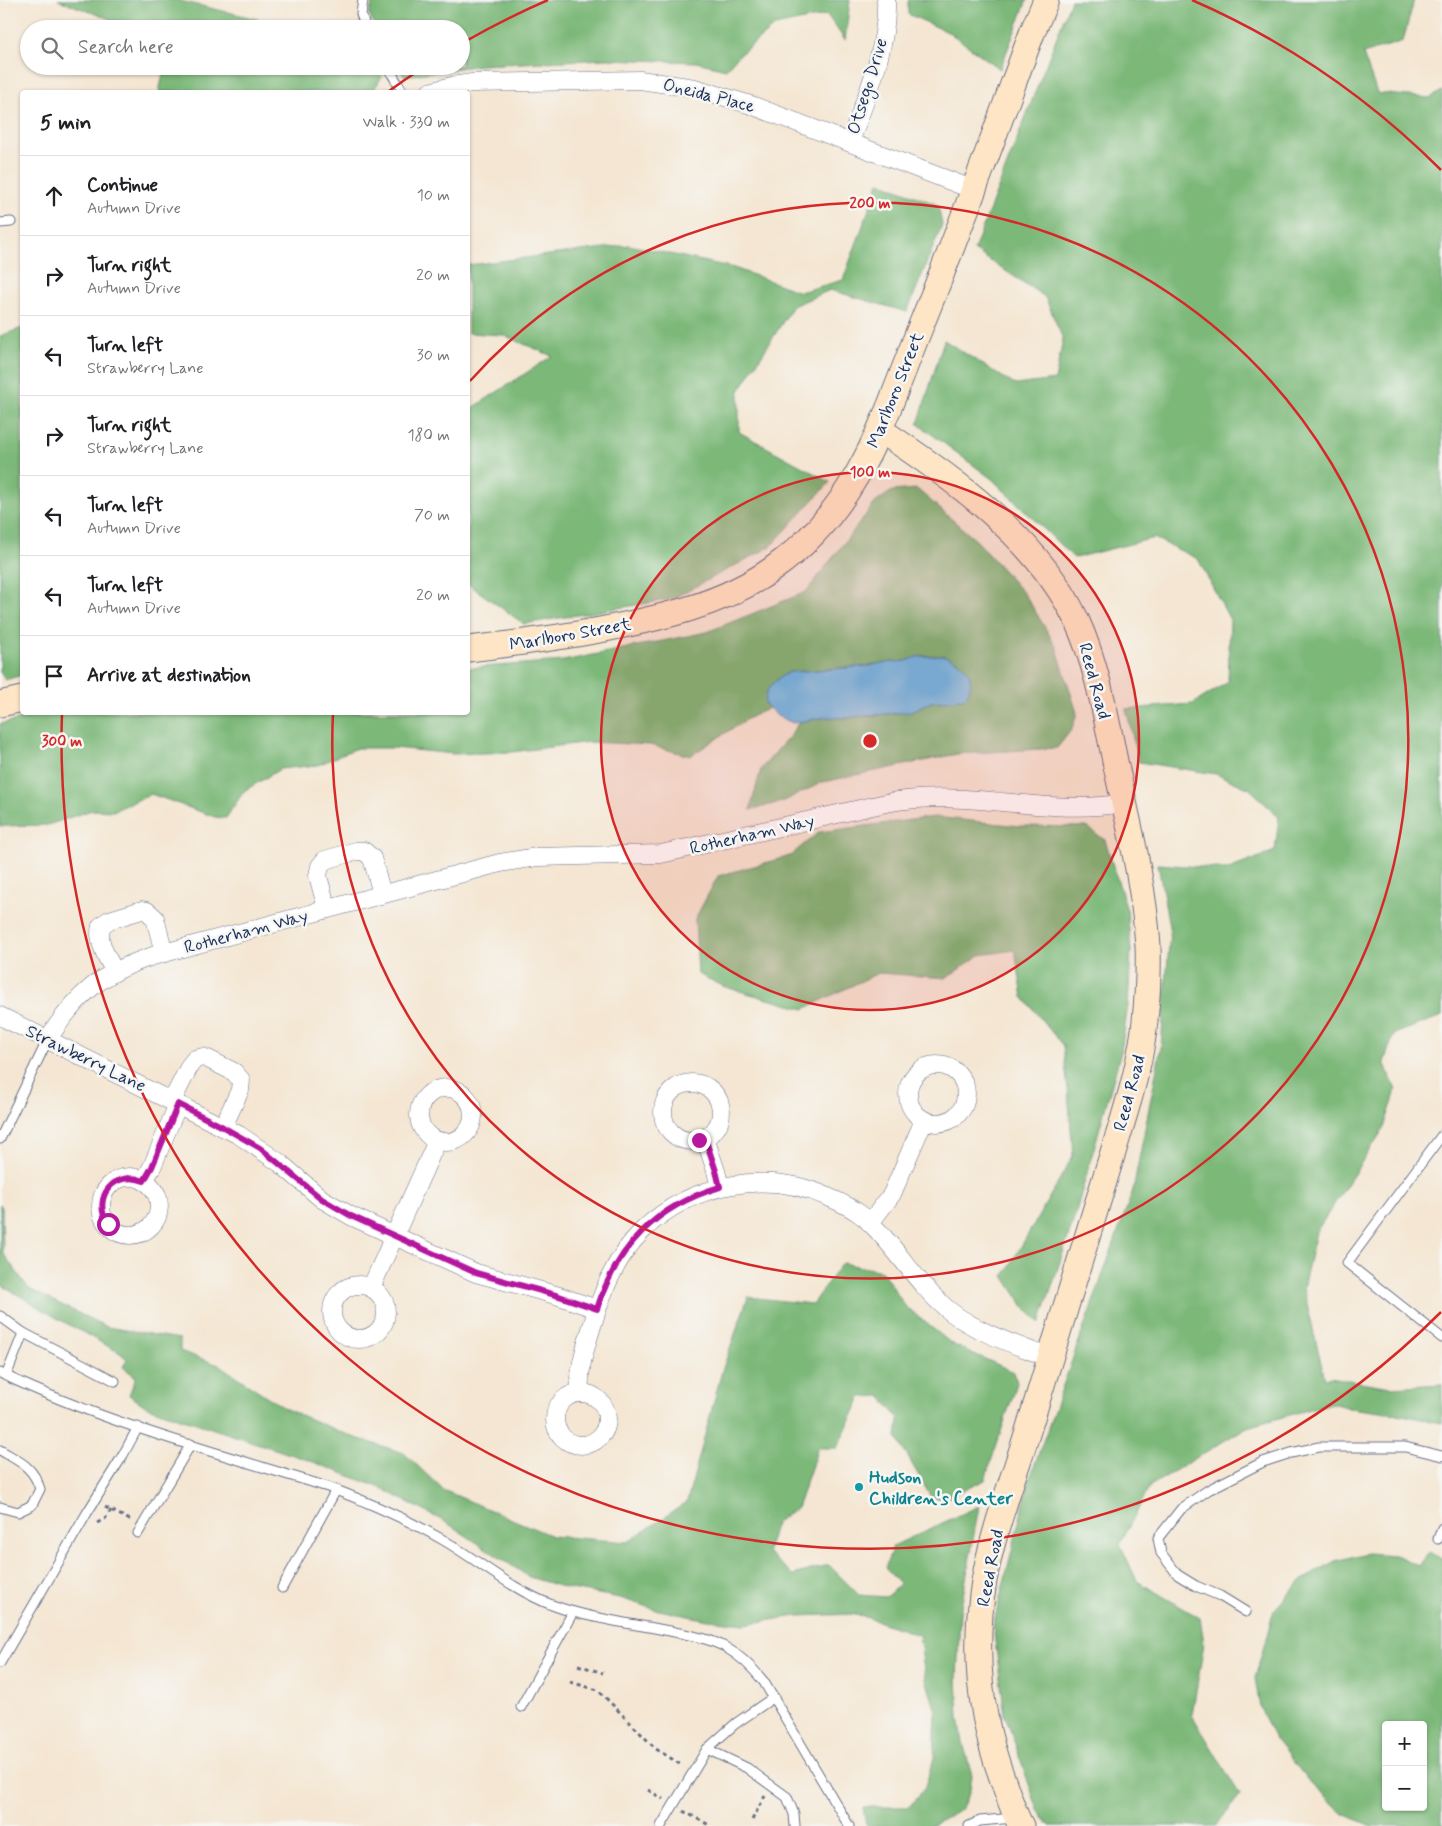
<!DOCTYPE html>
<meta charset="utf-8">
<style>
:root{--surface:#fff;--page:#f6f6f6;--text:#202124;--muted:#757577;--line:#e0e0e0}
body{margin:0;font-family:Mynerve,sans-serif;background:var(--page);color:var(--text)}
.controls{position:absolute;right:15px;bottom:15px;display:grid;overflow:hidden;border-radius:5px;box-shadow:0 1px 4px #0004}
.controls button{width:45px;height:45px;display:grid;place-items:center;padding:0;border:0;border-bottom:1px solid var(--line);background:var(--surface);color:var(--text);font:25px sans-serif}
.stop{position:absolute;width:15px;height:15px;margin:-11px;border:4px solid #b5179e;border-radius:50%;background:#fff}
.stop.end{background:#b5179e;border-color:#fff;box-shadow:0 1px 5px #0008}
.list{margin:0;padding:0;list-style:none}
h2{display:flex;justify-content:space-between;align-items:center;height:65px;margin:0;padding:0 20px;font-size:21px}
h2 small{font-size:16px;font-weight:400;color:var(--muted)}
.list li{display:grid;grid-template-columns:32px 1fr auto;gap:15px;align-items:center;box-sizing:border-box;height:80px;padding:0 20px;border-top:1px solid var(--line)}
.list b{display:block;font-size:19px;white-space:nowrap}
.list p{margin:0;font-size:16px;white-space:nowrap;color:var(--muted)}
.list em{font-size:16px;font-style:normal;color:var(--muted)}
.icon{flex:none;width:28px;height:28px;fill:none;stroke:currentColor;stroke-width:2;stroke-linecap:round;stroke-linejoin:round}
.map{position:relative;flex:none;width:1442px;height:1826px;overflow:hidden}
.search{position:absolute;background:var(--surface);box-shadow:0 1px 4px #0004;left:20px;top:20px;width:450px;height:55px;display:flex;align-items:center;gap:12px;box-sizing:border-box;padding:0 18px;border-radius:28px;color:var(--muted);font-size:19px}
.panel{position:absolute;background:var(--surface);box-shadow:0 1px 4px #0004;left:20px;top:90px;width:450px;height:625px;border-radius:5px}
.map>svg:first-child{display:block}
</style>
<div class="map">
<svg width="1442" height="1826" viewBox="0 0 1442 1826">
<rect width="100%" height="100%" fill="#f6f6f2"/>
<filter id="ink" filterUnits="userSpaceOnUse"><feTurbulence type="fractalNoise" baseFrequency=".02" numOctaves="2"/><feDisplacementMap in="SourceGraphic" scale="10" xChannelSelector="R" yChannelSelector="G"/><feConvolveMatrix kernelMatrix="1 2 1 2 8 2 1 2 1" color-interpolation-filters="sRGB"/></filter>
<filter id="wash" filterUnits="userSpaceOnUse"><feTurbulence type="fractalNoise" baseFrequency=".0096" numOctaves="4" result="noise"/><feDisplacementMap in="SourceGraphic" scale="20" xChannelSelector="R" yChannelSelector="G"/><feGaussianBlur stdDeviation="1.12" result="paint"/><feColorMatrix in="noise" values="0 0 0 0 0 0 0 0 0 0 0 0 0 0 0 0 0 1.4 0 .05"/><feComposite in="paint" operator="in"/></filter>
<g filter="url(#wash)">
<rect width="100%" height="100%" fill="#f4e6d2"/>
<!-- forest -->
<g fill="#7bb878" stroke="#4b746b" fill-rule="evenodd">
<path d="M58,0H176L283,25L335,29H137Z"/>
<path d="M373,0H850L845,40L827,15L775,26L738,56L726,69L696,62L606,59L481,65L404,76L398,66H461V29H377L369,15Z"/>
<path d="M908,0H1027L1000,69L950,33L908,14Z"/>
<path d="M1071,0H1414L1403,41L1363,54L1377,93L1430,98L1442,91V1016L1394,1034L1384,1062L1396,1090L1384,1128L1316,1232L1303,1288L1325,1379L1330,1377L1391,1387L1442,1384V1423L1397,1414L1349,1408L1332,1403L1247,1427L1150,1486L1120,1544L1137,1581L1200,1618L1204,1643L1192,1715L1240,1795L1216,1826H1050L1038,1810L1005,1715L993,1626L1030,1478L1133,1190L1161,1047L1170,932L1158,864L1229,869L1275,851L1279,817L1250,789L1216,774L1139,762L1126,709L1193,704L1228,682L1230,620L1198,559L1154,538L1074,558L992,479L918,424L944,340L1015,385L1055,380L1063,339L1045,297L974,250Z"/>
<path d="M159,66H376L382,77L372,92H159L163,74Z"/>
<path d="M879,182L938,205L942,225L907,312L830,290L793,306L739,391V432L830,482L770,547L672,599L524,624L468,584V411L552,356L503,335L468,333V265L629,245L734,268L800,292L843,280Z"/>
<path d="M22,328V675L5,680L0,672V336Z"/>
<path d="M917,489L978,542L1026,596L1056,646L1077,713L1072,729L1057,748L957,754L823,782L784,801L750,810L761,769L789,737L799,722L827,717L844,718L909,712L931,702L962,699L959,662L940,655L922,656L906,661L881,663L870,666L790,672C778,678 757,693 769,708L747,719L690,756L650,745L589,742L512,752L454,754L394,748H357L318,765L280,769L244,791L226,818L215,817L151,794L113,811L92,810L48,825L0,826V724L54,712H468V668L563,661L707,632L806,592L875,503L892,491Z"/>
<path d="M934,817L1020,826L1087,827L1105,840L1127,910L1131,950L1128,1005L1121,1052L1074,1219L1040,1323L1025,1308L1004,1276L1073,1156L1068,1090L1063,1046L1023,997L1015,950L980,955L946,978L878,973L804,1009L725,987L698,974L695,919L718,876L790,856L819,832Z"/>
<path d="M0,1204L2,1208L3,1253L29,1289L107,1327L180,1339V1351L219,1365L286,1409L353,1437L404,1453L443,1490L552,1536L628,1542L687,1502L722,1371L748,1297L812,1304L842,1263L882,1271L905,1306L952,1344L1014,1372L1017,1383L985,1480L945,1499L931,1497L897,1438L899,1419L881,1396L861,1397L837,1448H818L797,1508L776,1522L767,1552L793,1575L829,1565L859,1595L886,1597L900,1584L885,1568L893,1546L979,1506L960,1613L957,1679L959,1717L963,1743L972,1775L970,1790L961,1810L931,1826H869L866,1824L863,1807H909L924,1789L934,1758L936,1712L925,1676L919,1635L856,1614L797,1616L745,1624L708,1620L654,1609L620,1598L566,1588L529,1577L447,1523L381,1488L308,1460L147,1407L129,1395L136,1377L123,1367L127,1359L120,1353L55,1317L0,1284Z"/>
<path d="M1429,1552L1442,1559V1826H1371L1342,1813L1311,1784L1275,1739L1260,1708L1255,1678L1274,1610L1301,1581L1335,1561L1367,1553L1396,1555L1419,1566ZM1386,1725H1423V1807H1386Z"/>
</g>
<!-- water -->
<path fill="#6dbbe7" stroke="#4475a2" d="M941,655C962,660 978,672 967,696L962,699L931,702L909,712L844,718L827,717L793,723L777,716L765,704C763,688 777,678 790,672L870,666L881,663L906,661L917,657Z"/>
</g>
<g filter="url(#ink)">
<g fill="none" stroke-linecap="round" stroke-linejoin="round">
<!-- lane casing -->
<g stroke="#676f87" stroke-width="11">
<g id="lane">
<path d="M363,0L361,14L366,29"/>
<path d="M387,66L403,92"/>
<path d="M0,223L11,222"/>
<path d="M1442,1135L1347,1263L1442,1338"/>
<path d="M0,1139L48,1039"/>
<path d="M0,1316L22,1332V1336L6,1376"/>
<path d="M22,1332L115,1381"/>
<path d="M0,1373C104,1423 218,1453 328,1487C368,1502 407,1519 445,1541C480,1562 513,1590 552,1605C586,1618 634,1624 670,1631C689,1635 708,1638 725,1647C741,1656 753,1668 764,1682L849,1826"/>
<path d="M0,1450C20,1462 33,1466 40,1489L32,1505L18,1512L0,1507"/>
<path d="M138,1533L191,1444"/>
<path d="M1438,1539L1442,1528"/>
<path d="M282,1588L336,1490"/>
<path d="M1246,1612L1220,1596L1196,1586L1178,1575L1161,1553L1158,1538L1181,1509L1208,1490L1263,1462L1291,1453L1319,1447H1405L1442,1456"/>
<path d="M0,1663L87,1513L123,1455L138,1427"/>
<path d="M521,1707L573,1612"/>
<path d="M707,1749L747,1768L787,1797L794,1814L795,1826"/>
<path d="M661,1826L707,1749L735,1724L774,1697"/>
<path d="M969,1826L980,1821L1014,1818"/>
</g>
</g>
<!-- street casing -->
<g stroke="#676f87" stroke-width="19">
<g id="street">
<path d="M430,92L452,86L472,83L640,80L695,88L751,105L974,190"/>
<path d="M850,142C866,97 888,49 886,0"/>
<path d="M327,909L318,876L320,866L325,860L356,851H364L372,858L382,894"/>
<path d="M115,971C107,959 97,940 101,926L109,920L142,910L147,911L155,918L164,953"/>
<path d="M0,1016L239,1135L280,1163L322,1199L351,1216L476,1273L559,1296L597,1309"/>
<path d="M48,1039C77,994 101,973 153,956L500,863L537,857L661,854L886,803C964,787 1045,817 1124,803"/>
<circle cx="937" cy="1094" r="29"/>
<circle cx="692" cy="1112" r="29"/>
<circle cx="446" cy="1115" r="27"/>
<path d="M172,1101L190,1065L195,1059L203,1057L208,1059L234,1072L241,1080L240,1090L223,1127"/>
<path d="M705,1138L716,1171L720,1187"/>
<circle cx="130" cy="1206" r="29"/>
<path d="M144,1181L152,1167L178,1104"/>
<path d="M870,1223L892,1194L924,1120"/>
<circle cx="359" cy="1312" r="27"/>
<path d="M371,1288L437,1141"/>
<circle cx="581" cy="1419" r="26"/>
<path d="M580,1393C578,1369 585,1349 592,1326C603,1290 615,1258 642,1231C691,1183 766,1169 828,1197C840,1202 853,1208 864,1217C896,1245 916,1285 951,1312C980,1334 1017,1345 1050,1358"/>
</g>
</g>
<!-- secondary casing -->
<g stroke="#676f87" stroke-width="27">
<g id="secondary">
<path d="M880,430C952,477 1038,539 1076,619C1097,664 1106,717 1116,766C1129,825 1144,885 1148,946C1149,974 1147,1003 1144,1030C1137,1083 1118,1134 1103,1185C1078,1268 1052,1351 1027,1434C1012,1482 993,1531 984,1581C973,1650 979,1718 1004,1783C1009,1798 1014,1813 1021,1826"/>
<path d="M468,649C512,644 556,638 600,630C660,618 723,605 774,568C861,506 884,417 922,323C961,227 996,130 1032,33L1046,0"/>
<path d="M0,704L22,699"/>
</g>
</g>
<!-- path -->
<g stroke="#676f87" stroke-width="3" stroke-dasharray="4 4" stroke-linecap="butt">
<path d="M105,1507L130,1520"/>
<path d="M97,1523L105,1519L111,1510"/>
<path d="M578,1665L603,1673"/>
<path d="M570,1682L598,1690L656,1749L683,1766"/>
<path d="M648,1790L663,1799"/>
<path d="M683,1811L711,1826"/>
<path d="M752,1820L765,1796"/>
</g>
<!-- lane -->
<use href="#lane" stroke="#fff" stroke-width="9"/>
<!-- street -->
<use href="#street" stroke="#fff" stroke-width="18"/>
<!-- secondary -->
<use href="#secondary" stroke="#fee5c5" stroke-width="25"/>
</g>
</g>
<g fill="none" stroke-linecap="round" stroke-linejoin="round" filter="url(#ink)">
<!-- route -->
<path stroke="#b5179e" stroke-width="6" d="M108,1224C91,1197 115,1169 144,1181L152,1167L178,1104L223,1127L260,1148L322,1199L351,1216L476,1273L559,1296L597,1309C617,1246 656,1206 720,1187L716,1171L705,1138L699,1140"/>
</g>
<!-- distance rings -->
<circle cx="870" cy="741" r="269" fill="#d62828" fill-opacity=".12"/>
<g fill="none" stroke="#d62828" stroke-width="2.5">
<circle cx="870" cy="741" r="269"/>
<path d="M470 381A538 538 0 1 1 333 713"/>
<path d="M1441 1312A808 808 0 0 1 62 713M389 91A808 808 0 0 1 424 67M466 41A808 808 0 0 1 548 0M1192 0A808 808 0 0 1 1441 170"/>
</g>
<!-- markers -->
<circle fill="#0f9aa8" stroke="#f6f6f2" stroke-width="2" cx="859" cy="1487" r="5"/>
<g text-anchor="middle" stroke-width="5" stroke-linejoin="round" paint-order="stroke">
<!-- street labels -->
<g font-size="18" fill="#1b2f5e" stroke="#f6f6f2">
<text transform="translate(867 86) rotate(-73)" y="6">Otsego Drive</text>
<text transform="translate(709 95) rotate(14)" y="6">Oneida Place</text>
<text transform="translate(895 390) rotate(-68)" y="6">Marlboro Street</text>
<text transform="translate(570 634) rotate(-10)" y="6">Marlboro Street</text>
<text transform="translate(1095 681) rotate(75)" y="6">Reed Road</text>
<text transform="translate(752 834) rotate(-13)" y="6">Rotherham Way</text>
<text transform="translate(246 931) rotate(-15)" y="6">Rotherham Way</text>
<text transform="translate(86 1058) rotate(26)" y="6">Strawberry Lane</text>
<text transform="translate(1129 1093) rotate(-75)" y="6">Reed Road</text>
<text transform="translate(990 1568) rotate(-79)" y="6">Reed Road</text>
</g>
<!-- culture labels -->
<g font-size="18" font-weight="bold" fill="#0d838f" stroke="#f6f6f2" text-anchor="start">
<text x="869" y="1483">Hudson<tspan x="869" dy="21">Children's Center</tspan></text>
</g>
</g>
<circle cx="870" cy="741" r="8" fill="#d62828" stroke="#f6f6f2" stroke-width="2.5"/>
<g font-size="15" text-anchor="middle" font-weight="bold" fill="#d62828" stroke="#f6f6f2" stroke-width="5" stroke-linejoin="round" paint-order="stroke">
<text x="870" y="208">200 m</text>
<text x="870" y="477">100 m</text>
<text x="62" y="746">300 m</text>
</g>
</svg>
<div class="controls">
<button>+</button>
<button>−</button>
</div>
<div class="stop" style="left:108px;top:1224px"></div>
<div class="stop end" style="left:699px;top:1140px"></div>
<div class="search"><svg class="icon" aria-label="search" viewBox="0 0 24 24"><circle cx="10" cy="10" r="6"/><path d="M15 15l6 6"/></svg>Search here</div>
<section class="panel">
<h2>5 min<small>Walk · 330 m</small></h2>
<ul class="list">
<li><svg class="icon" aria-label="ahead" viewBox="0 0 24 24"><path d="M12 20V5M6 11l6-6 6 6"/></svg><div><b>Continue</b><p>Autumn Drive</p></div><em>10 m</em></li>
<li><svg class="icon" aria-label="right" viewBox="0 0 24 24"><path d="M7 20v-9h11M14 6l5 5-5 5"/></svg><div><b>Turn right</b><p>Autumn Drive</p></div><em>20 m</em></li>
<li><svg class="icon" aria-label="left" viewBox="0 0 24 24"><path d="M17 20v-9H6M10 6l-5 5 5 5"/></svg><div><b>Turn left</b><p>Strawberry Lane</p></div><em>30 m</em></li>
<li><svg class="icon" aria-label="right" viewBox="0 0 24 24"><path d="M7 20v-9h11M14 6l5 5-5 5"/></svg><div><b>Turn right</b><p>Strawberry Lane</p></div><em>180 m</em></li>
<li><svg class="icon" aria-label="left" viewBox="0 0 24 24"><path d="M17 20v-9H6M10 6l-5 5 5 5"/></svg><div><b>Turn left</b><p>Autumn Drive</p></div><em>70 m</em></li>
<li><svg class="icon" aria-label="left" viewBox="0 0 24 24"><path d="M17 20v-9H6M10 6l-5 5 5 5"/></svg><div><b>Turn left</b><p>Autumn Drive</p></div><em>20 m</em></li>
<li><svg class="icon" aria-label="arrive" viewBox="0 0 24 24"><path d="M6 21V4h12l-3 4 3 4H6"/></svg><div><b>Arrive at destination</b></div></li>
</ul>
</section>
</div>
